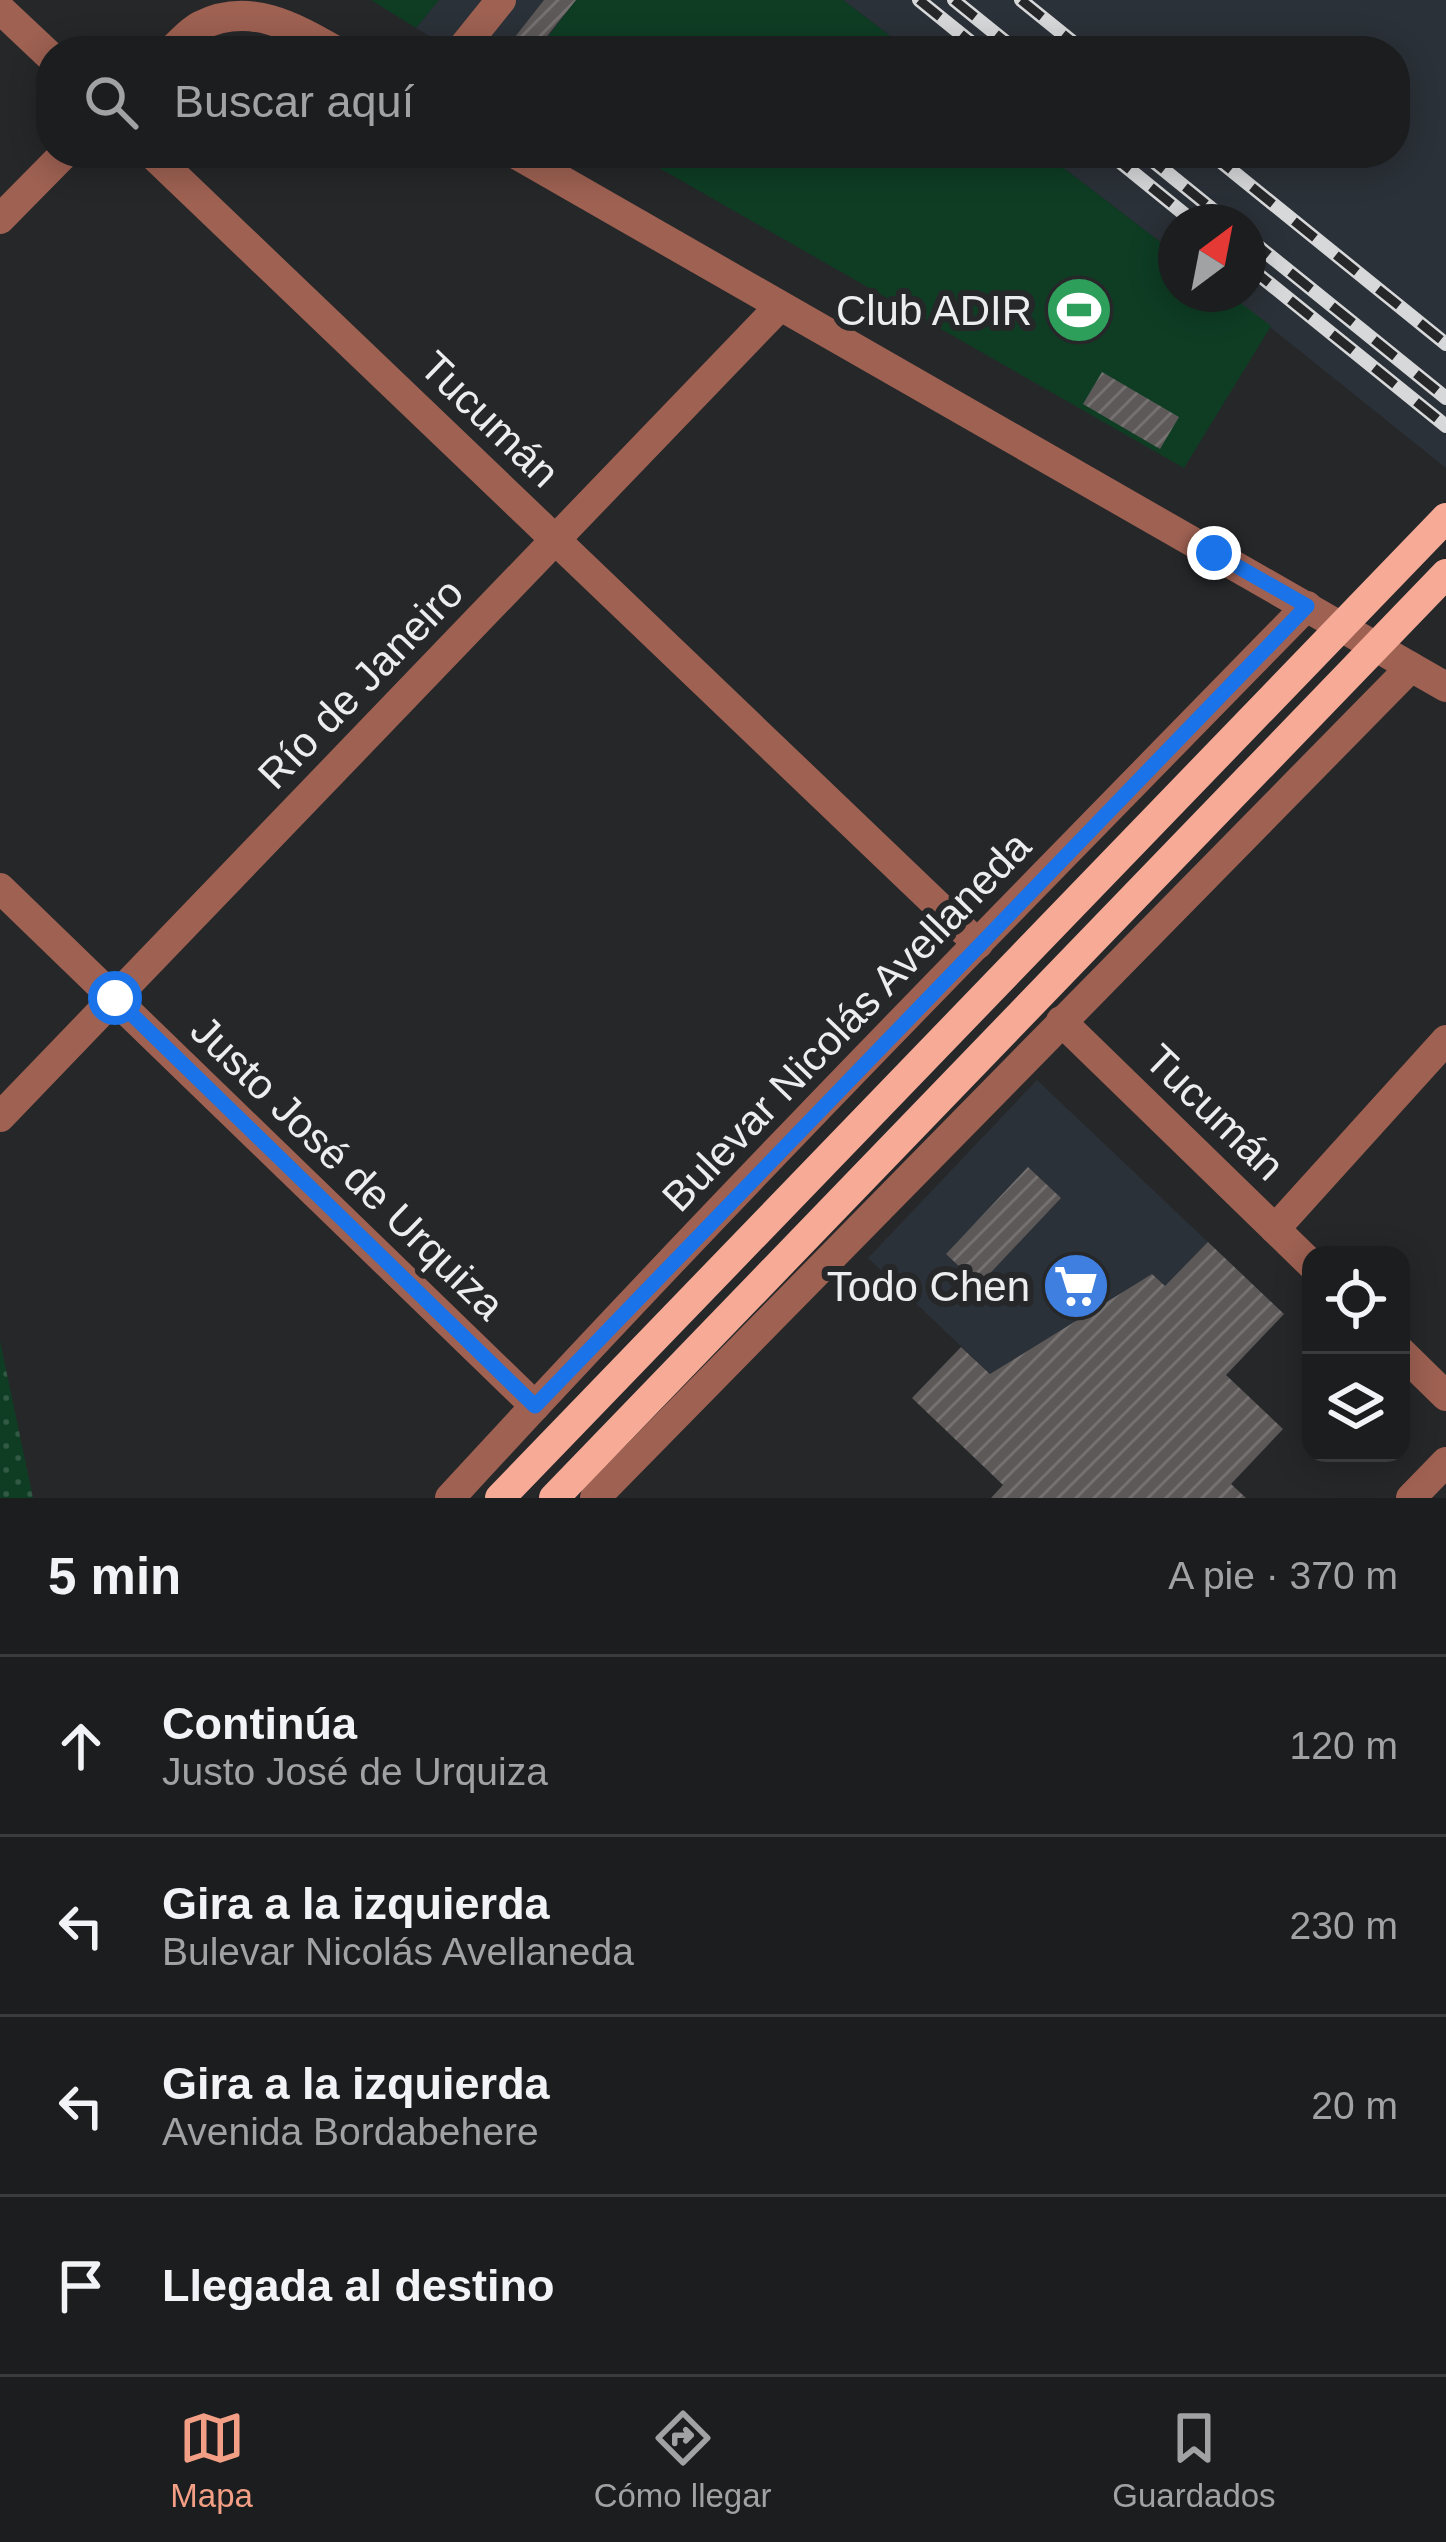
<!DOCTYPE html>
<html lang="es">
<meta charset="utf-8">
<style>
:root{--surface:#1c1d1f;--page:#292a2c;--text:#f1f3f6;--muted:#a0a2a4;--line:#3a3b3d;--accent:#f39f85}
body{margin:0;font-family:Helvetica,sans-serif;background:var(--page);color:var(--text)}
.controls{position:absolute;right:36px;bottom:36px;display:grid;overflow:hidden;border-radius:24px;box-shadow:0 6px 30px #0003}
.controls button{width:108px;height:108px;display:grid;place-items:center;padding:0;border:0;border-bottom:3px solid var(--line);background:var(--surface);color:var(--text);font:60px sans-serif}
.compass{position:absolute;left:1158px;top:204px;width:108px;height:108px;border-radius:50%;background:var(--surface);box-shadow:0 6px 30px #0003;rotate:32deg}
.stop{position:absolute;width:36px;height:36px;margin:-27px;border:9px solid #1a73e8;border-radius:50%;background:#fff}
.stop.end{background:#1a73e8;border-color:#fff;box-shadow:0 3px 12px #0008}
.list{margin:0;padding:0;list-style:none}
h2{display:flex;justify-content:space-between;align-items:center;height:156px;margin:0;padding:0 48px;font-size:51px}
h2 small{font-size:39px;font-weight:400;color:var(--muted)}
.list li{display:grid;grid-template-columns:78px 1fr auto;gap:36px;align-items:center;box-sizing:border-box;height:180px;padding:0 48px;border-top:3px solid var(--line)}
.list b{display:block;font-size:45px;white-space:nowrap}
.list p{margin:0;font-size:39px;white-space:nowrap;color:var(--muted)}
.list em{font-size:39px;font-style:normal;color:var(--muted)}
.icon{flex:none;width:66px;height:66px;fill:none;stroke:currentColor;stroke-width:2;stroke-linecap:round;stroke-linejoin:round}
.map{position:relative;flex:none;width:1446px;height:1498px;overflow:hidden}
.search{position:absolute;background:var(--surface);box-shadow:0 6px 30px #0003;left:36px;right:36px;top:36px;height:132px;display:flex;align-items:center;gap:30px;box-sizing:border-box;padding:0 42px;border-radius:48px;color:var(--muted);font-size:45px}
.sheet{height:876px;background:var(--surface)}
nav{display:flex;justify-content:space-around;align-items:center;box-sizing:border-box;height:168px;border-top:3px solid var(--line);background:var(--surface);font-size:33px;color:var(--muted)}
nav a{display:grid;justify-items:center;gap:6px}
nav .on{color:var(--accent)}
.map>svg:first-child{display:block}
</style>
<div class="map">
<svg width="1446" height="1498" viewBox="0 0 1446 1498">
<defs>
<pattern id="grass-dots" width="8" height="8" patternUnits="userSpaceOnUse" patternTransform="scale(3)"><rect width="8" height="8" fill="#0e3d24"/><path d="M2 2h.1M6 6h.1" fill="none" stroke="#315944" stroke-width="1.8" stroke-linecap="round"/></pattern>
<pattern id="building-hatch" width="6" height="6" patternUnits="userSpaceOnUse" patternTransform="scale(3)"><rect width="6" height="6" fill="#5c5958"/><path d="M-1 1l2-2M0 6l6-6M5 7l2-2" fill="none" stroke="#747170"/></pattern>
</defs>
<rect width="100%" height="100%" fill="#262729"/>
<!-- built -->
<g fill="#2b3138">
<path d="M439,0H576L537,51H455L416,28Z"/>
<path d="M843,0H1446V468L1229,294H1248V222H1176V254L1044,153H1395V51H910Z"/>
<path d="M1037,1080L1284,1314L1137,1469L1081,1460L868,1258Z"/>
</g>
<!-- grass -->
<path fill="url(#grass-dots)" d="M0,1341L33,1498H0Z"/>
<!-- pitch -->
<g fill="#0e3d24">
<path d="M371,0H439L416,28Z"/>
<path d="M576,0H843L910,51H537Z"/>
<path d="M633,153H1044L1176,254V294H1229L1271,326L1184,468Z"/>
</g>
<!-- building -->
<g fill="url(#building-hatch)">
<path d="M544,0H576L535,51L515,37Z"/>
<path d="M1102,372L1179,417L1160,449L1083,404Z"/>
<path d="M1028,1167L1061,1198L979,1285L946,1254Z"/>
<path d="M1208,1242L1284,1314L1226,1375L1283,1429L1231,1484L1246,1498H991L1003,1485L912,1398L961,1347L990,1374L1152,1274L1165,1286Z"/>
</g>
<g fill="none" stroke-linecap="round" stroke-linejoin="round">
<!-- minor -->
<g stroke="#9e6152" stroke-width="30">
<path d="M0,9L51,57"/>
<path d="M171,51C180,43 190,31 200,26C249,1 294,27 336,51"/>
<path d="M460,51L501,0"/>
<path d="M151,153L978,944"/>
<path d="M514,153L1446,687"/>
<path d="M0,219L65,153"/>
<path d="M0,888L535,1406"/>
<path d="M1061,1021L1311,1264"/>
<path d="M0,1117L780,306"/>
<path d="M1275,1229L1446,1040"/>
<path d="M1401,1352L1446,1396"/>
<path d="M450,1498C729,1194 1019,901 1307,606"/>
<path d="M595,1498L1411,667"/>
<path d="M1411,1498L1446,1462"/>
</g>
<!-- major -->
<g stroke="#f7ab97" stroke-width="30">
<path d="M500,1498L1446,518"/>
<path d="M554,1498L1446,574"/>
</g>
<!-- rail casing -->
<g stroke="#d7d8d9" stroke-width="14">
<g id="rail">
<path d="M919,0L982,51"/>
<path d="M954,0L1017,51"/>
<path d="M1021,0L1084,51"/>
<path d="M1109,153L1194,222"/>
<path d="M1143,153L1228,222"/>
<path d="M1210,153L1446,344"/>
<path d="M1248,238L1446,398"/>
<path d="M1248,266L1446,426"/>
</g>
</g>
<!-- rail -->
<use href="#rail" stroke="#262729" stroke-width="9" stroke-dasharray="27" stroke-linecap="butt"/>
</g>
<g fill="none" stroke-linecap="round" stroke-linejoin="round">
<!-- route -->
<path stroke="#1a73e8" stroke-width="15" d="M115,998L535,1406L1307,606L1214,553"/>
</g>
<!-- icons -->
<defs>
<g id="stadium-disc" transform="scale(3.45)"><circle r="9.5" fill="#2e9e5b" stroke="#262729"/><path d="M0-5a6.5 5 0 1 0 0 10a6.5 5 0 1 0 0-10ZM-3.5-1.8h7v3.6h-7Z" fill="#fff"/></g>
<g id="supermarket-disc" transform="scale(3.45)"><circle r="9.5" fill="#3f7fe0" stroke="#262729"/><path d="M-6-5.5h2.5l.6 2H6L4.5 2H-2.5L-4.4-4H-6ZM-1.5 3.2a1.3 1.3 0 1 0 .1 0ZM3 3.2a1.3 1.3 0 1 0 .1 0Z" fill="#fff"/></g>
</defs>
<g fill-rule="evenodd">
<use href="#stadium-disc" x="1079" y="310"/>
<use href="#supermarket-disc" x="1076" y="1286"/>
</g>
<g text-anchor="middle" stroke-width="12" stroke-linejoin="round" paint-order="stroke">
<!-- poi labels -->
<g font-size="42" fill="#ecedee" stroke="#262729" text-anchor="end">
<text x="1032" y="325">Club ADIR</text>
<text x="1030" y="1301">Todo Chen</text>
</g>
<!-- street labels -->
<g font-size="42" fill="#ecedee" stroke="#262729">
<text transform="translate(490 419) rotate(44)" y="15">Tucumán</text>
<text transform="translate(360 683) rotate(-46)" y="15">Río de Janeiro</text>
<text transform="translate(846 1021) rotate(-46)" y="15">Bulevar Nicolás Avellaneda</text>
<text transform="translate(1215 1112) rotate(44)" y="15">Tucumán</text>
<text transform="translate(348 1167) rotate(44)" y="15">Justo José de Urquiza</text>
</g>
</g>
</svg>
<div class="controls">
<button><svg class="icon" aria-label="locate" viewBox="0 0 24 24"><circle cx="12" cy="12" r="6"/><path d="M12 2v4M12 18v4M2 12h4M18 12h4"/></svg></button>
<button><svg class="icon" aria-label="layers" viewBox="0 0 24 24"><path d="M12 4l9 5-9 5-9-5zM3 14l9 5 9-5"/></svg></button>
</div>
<svg class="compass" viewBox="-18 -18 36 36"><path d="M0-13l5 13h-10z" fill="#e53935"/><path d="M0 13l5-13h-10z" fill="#a0a2a4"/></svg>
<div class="stop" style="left:115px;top:998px"></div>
<div class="stop end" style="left:1214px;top:553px"></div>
<div class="search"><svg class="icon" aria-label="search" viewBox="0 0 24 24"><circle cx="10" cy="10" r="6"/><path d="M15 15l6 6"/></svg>Buscar aquí</div>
</div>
<section class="sheet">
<h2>5 min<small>A pie · 370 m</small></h2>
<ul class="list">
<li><svg class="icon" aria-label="ahead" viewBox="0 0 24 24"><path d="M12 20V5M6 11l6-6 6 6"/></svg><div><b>Continúa</b><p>Justo José de Urquiza</p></div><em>120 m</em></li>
<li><svg class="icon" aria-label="left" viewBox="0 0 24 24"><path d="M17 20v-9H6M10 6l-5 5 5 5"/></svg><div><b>Gira a la izquierda</b><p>Bulevar Nicolás Avellaneda</p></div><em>230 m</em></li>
<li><svg class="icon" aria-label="left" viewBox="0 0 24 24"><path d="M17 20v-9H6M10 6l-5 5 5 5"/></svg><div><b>Gira a la izquierda</b><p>Avenida Bordabehere</p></div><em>20 m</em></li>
<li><svg class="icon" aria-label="arrive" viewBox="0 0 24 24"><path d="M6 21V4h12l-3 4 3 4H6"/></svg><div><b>Llegada al destino</b></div></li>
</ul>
</section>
<nav>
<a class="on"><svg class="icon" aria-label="map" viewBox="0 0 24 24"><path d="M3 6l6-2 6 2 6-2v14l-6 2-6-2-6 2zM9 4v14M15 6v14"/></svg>Mapa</a>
<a><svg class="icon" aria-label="directions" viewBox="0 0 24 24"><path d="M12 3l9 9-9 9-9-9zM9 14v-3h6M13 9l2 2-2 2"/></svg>Cómo llegar</a>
<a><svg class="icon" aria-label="saved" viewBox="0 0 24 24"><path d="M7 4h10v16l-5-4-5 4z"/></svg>Guardados</a>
</nav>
